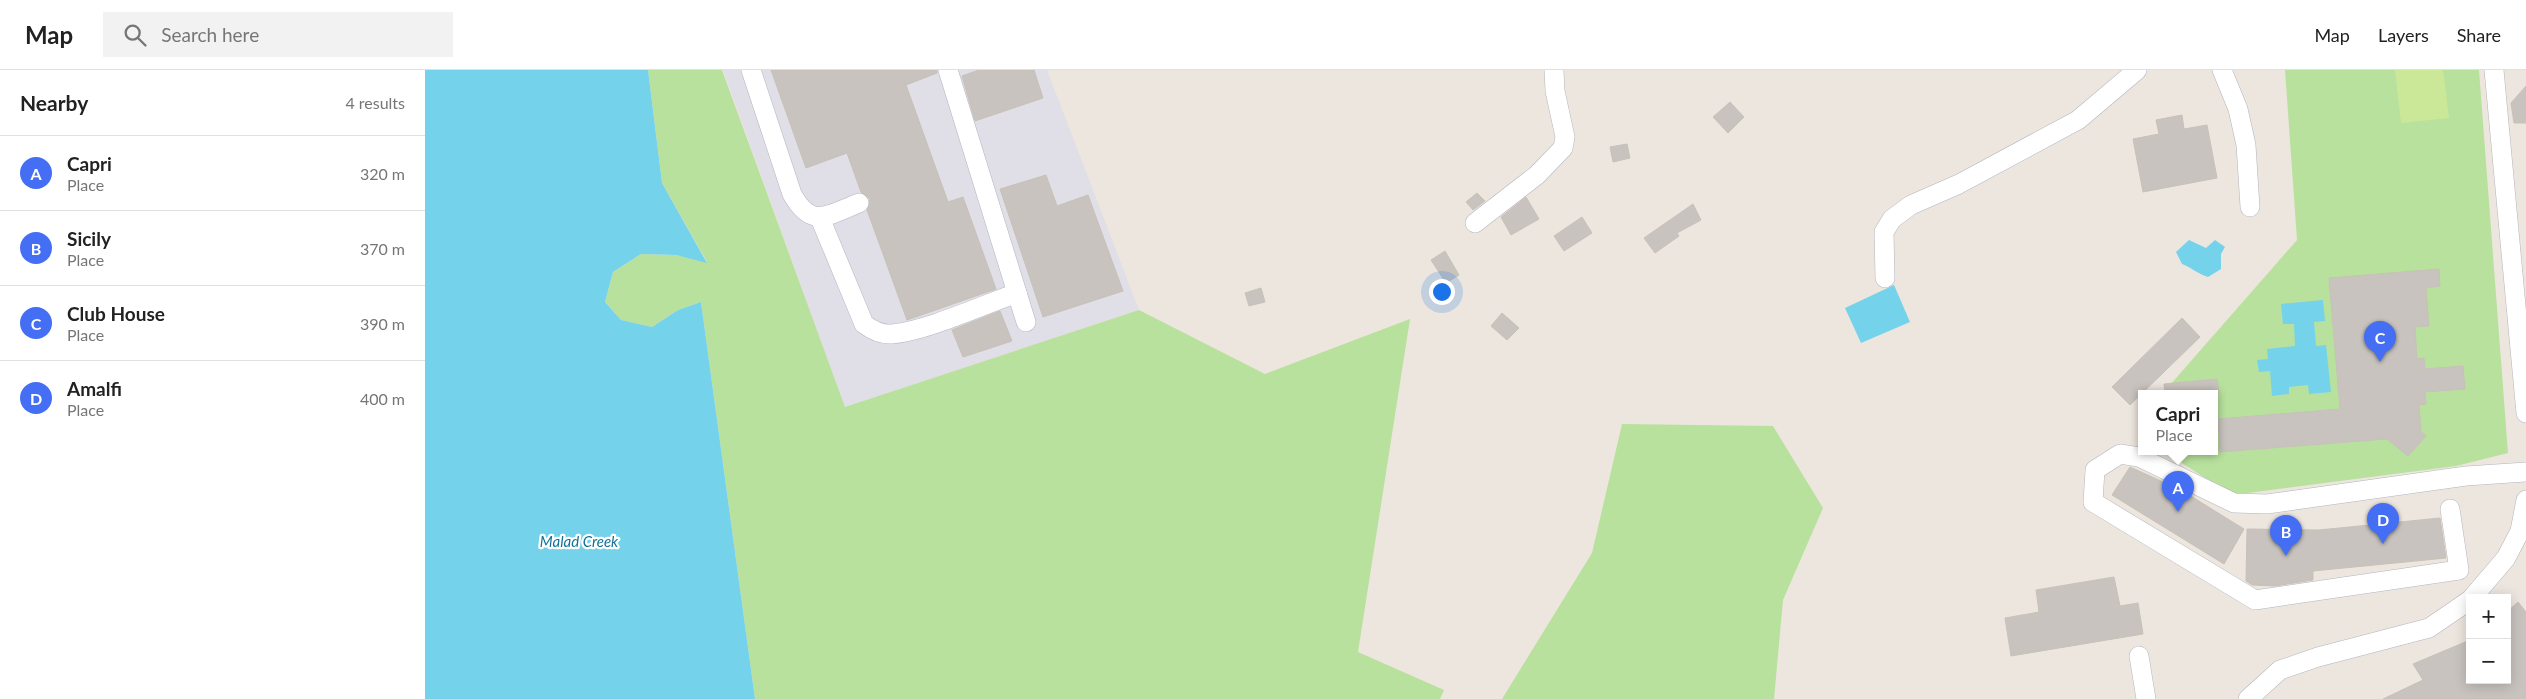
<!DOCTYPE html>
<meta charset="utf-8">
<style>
:root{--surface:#fff;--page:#f2f2f2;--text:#222;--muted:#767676;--line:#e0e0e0;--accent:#446ef4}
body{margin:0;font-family:Lato,sans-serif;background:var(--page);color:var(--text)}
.controls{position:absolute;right:15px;bottom:15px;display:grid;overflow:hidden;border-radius:0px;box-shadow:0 2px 12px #0003}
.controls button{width:45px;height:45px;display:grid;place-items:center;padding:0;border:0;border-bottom:1px solid var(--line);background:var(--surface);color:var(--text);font:25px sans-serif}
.you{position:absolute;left:1016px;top:221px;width:18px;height:18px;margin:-12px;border:4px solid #fff;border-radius:50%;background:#1a73e8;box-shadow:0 0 0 8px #1a73e833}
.badge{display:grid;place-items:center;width:32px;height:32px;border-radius:50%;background:var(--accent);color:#fff;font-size:16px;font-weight:700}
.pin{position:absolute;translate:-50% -41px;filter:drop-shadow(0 1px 2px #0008)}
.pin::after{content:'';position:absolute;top:26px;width:18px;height:15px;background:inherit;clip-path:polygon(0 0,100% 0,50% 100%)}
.popup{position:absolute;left:1713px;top:320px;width:80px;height:65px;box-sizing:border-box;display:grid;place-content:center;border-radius:0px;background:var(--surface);filter:drop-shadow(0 1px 4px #0005);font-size:16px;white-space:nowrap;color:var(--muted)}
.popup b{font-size:19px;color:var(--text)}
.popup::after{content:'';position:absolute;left:50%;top:100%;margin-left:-10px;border:10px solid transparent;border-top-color:var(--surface)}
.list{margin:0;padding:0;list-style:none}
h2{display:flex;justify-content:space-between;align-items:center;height:65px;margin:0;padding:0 20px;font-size:21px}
h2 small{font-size:16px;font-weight:400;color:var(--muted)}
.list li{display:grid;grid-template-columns:32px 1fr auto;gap:15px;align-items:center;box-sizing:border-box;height:75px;padding:0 20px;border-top:1px solid var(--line)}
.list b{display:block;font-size:19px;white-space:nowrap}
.list p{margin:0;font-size:16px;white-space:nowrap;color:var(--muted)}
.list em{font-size:16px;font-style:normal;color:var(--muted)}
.icon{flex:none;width:28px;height:28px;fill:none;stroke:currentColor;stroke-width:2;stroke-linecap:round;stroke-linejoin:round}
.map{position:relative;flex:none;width:2101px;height:629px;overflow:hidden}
header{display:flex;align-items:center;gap:30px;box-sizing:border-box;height:70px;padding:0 25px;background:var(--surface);border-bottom:1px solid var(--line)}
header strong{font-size:24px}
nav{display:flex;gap:28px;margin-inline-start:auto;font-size:18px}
.search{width:350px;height:45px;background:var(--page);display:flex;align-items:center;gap:12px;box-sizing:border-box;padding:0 18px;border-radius:0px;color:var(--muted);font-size:19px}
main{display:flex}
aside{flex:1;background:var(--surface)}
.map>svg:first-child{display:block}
</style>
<header>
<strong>Map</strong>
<div class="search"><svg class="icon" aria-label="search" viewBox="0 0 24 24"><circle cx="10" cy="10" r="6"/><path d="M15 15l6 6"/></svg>Search here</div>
<nav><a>Map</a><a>Layers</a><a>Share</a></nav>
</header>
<main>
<aside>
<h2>Nearby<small>4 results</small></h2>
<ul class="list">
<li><span class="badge">A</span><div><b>Capri</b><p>Place</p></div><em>320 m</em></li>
<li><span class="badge">B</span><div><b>Sicily</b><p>Place</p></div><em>370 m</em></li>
<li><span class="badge">C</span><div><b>Club House</b><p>Place</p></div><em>390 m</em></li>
<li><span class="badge">D</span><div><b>Amalfi</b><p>Place</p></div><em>400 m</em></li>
</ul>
</aside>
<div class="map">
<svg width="2101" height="629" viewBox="0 0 2101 629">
<rect width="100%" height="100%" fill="#ede6de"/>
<!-- industrial -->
<path fill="#e0dee6" d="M298,0H622L714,240L420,337Z"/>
<!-- green -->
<g fill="#b8e19d">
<path d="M223,0H297L420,337L714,240L840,304L985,249L933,582L1019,620L1015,629H330L276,232L253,240L227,257L196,250L180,232L188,202L216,184L251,185L282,192L237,113Z"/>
<path d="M1860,0H2054L2083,383L2031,396L1807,425L1738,381H1789V323H1738L1872,170Z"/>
<path d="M1197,354L1348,356L1398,438L1358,530L1349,629H1077L1167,483Z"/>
</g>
<!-- pitch -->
<path fill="#cbe899" d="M1970,0H2018L2024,48L1976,53Z"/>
<!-- water -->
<g fill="#75d2eb">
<path d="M0,0H223L237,113L282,193L251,185L216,184L188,202L180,232L196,250L227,257L253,240L276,232L330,629H0Z"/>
<path d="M1764,170L1781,178L1790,170L1800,177L1796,184V199L1783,207C1773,204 1767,198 1757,194L1751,182Z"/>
<path d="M1469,215L1485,252L1436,273L1420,238Z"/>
<path d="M1898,230L1900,251L1889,252L1891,276L1901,275L1906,322L1884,324L1883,315L1864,317V324L1847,326L1845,301L1834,302L1832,290L1843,289L1842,279L1870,276L1869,254H1858L1856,234Z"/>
</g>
<!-- building -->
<g fill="#c8c3be" stroke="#c8c1b8">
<path d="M346,0H512V3L481,15L523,132L538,127L571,219L482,250L442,140L445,129L436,122L422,83L381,98Z"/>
<path d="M554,0H609L618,28L550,51L537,6Z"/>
<path d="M2101,16V53H2089L2086,33Z"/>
<path d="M1305,32L1319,47L1303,63L1288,47Z"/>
<path d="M1757,45L1759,59L1782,55L1792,108L1718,122L1708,69L1734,64L1731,50Z"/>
<path d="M1202,74L1205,88L1188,92L1185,77Z"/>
<path d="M621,105L632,136L663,125L698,221L618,247L575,119Z"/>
<path d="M1052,123L1060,131L1048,140L1041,132Z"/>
<path d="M1101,127L1114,149L1086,165L1076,147Z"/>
<path d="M1268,134L1276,150L1252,163L1254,166L1230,183L1219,168Z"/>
<path d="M1157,147L1167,163L1139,181L1129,166Z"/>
<path d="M1020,181L1034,205L1021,213L1006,190Z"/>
<path d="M2014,199L2015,216L2001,218L2004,256L1990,257L1992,289L1999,288L2000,299L2038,296L2040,319L2000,322L2001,334L1994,335L1996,362L2001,366L1983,386L1962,369L1795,382L1793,349L1915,339L1904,208Z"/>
<path d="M836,218L840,232L824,236L820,223Z"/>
<path d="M575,241L587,271L538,287L527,260Z"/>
<path d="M1077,243L1094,258L1082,270L1066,256Z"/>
<path d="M1757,248L1775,267L1705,335L1687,317Z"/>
<path d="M1792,309L1794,323H1740L1739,314Z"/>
<path d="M1705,397L1756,420L1819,459L1799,494L1687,425Z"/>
<path d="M2015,448L2021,488L1888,501V510L1850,516L1827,515L1821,511L1822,459L1894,460Z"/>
<path d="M1689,507L1695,536L1713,533L1718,564L1586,586L1580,548L1614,542L1611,520Z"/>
<path d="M2093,532L2101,542V629H1958L1998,610L1988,594L2045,570V610H2082V542Z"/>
</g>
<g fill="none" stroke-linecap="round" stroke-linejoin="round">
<!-- minor casing -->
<g stroke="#b2b5bf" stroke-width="20">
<g id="minor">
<path d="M326,0L367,124C387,160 403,145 434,133"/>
<path d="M523,0L601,252"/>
<path d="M1797,0L1813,39L1821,75L1825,137"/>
<path d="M2069,0L2101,343"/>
<path d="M395,148L439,254C447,260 456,265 467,264C501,261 558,235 592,223"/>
<path d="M1050,153L1112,105L1138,78L1140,67L1130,21L1129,0"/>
<path d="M1460,208L1459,162L1467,149L1486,135L1534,114L1653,50L1712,0"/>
<path d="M2025,439L2034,500L1830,530L1668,432L1670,400L1695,384L1714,387L1809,433L1842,434L2041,406L2101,402"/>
<path d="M2047,528L2081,488L2095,461L2101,430"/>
<path d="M1714,586L1721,629"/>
<path d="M1823,629L1855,600L1893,587L2004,558L2045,530"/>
</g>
</g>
<!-- minor -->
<use href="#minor" stroke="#fff" stroke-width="19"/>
</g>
<g text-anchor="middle" stroke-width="4.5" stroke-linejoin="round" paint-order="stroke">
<!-- water labels -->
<g font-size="15" font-style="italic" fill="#127299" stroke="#fff">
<text x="154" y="477">Malad Creek</text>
</g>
</g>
</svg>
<div class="controls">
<button>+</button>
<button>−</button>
</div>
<div class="you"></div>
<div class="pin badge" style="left:1753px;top:442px">A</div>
<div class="popup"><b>Capri</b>Place</div>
<div class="pin badge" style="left:1861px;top:486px">B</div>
<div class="pin badge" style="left:1955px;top:292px">C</div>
<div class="pin badge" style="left:1958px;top:474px">D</div>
</div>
</main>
